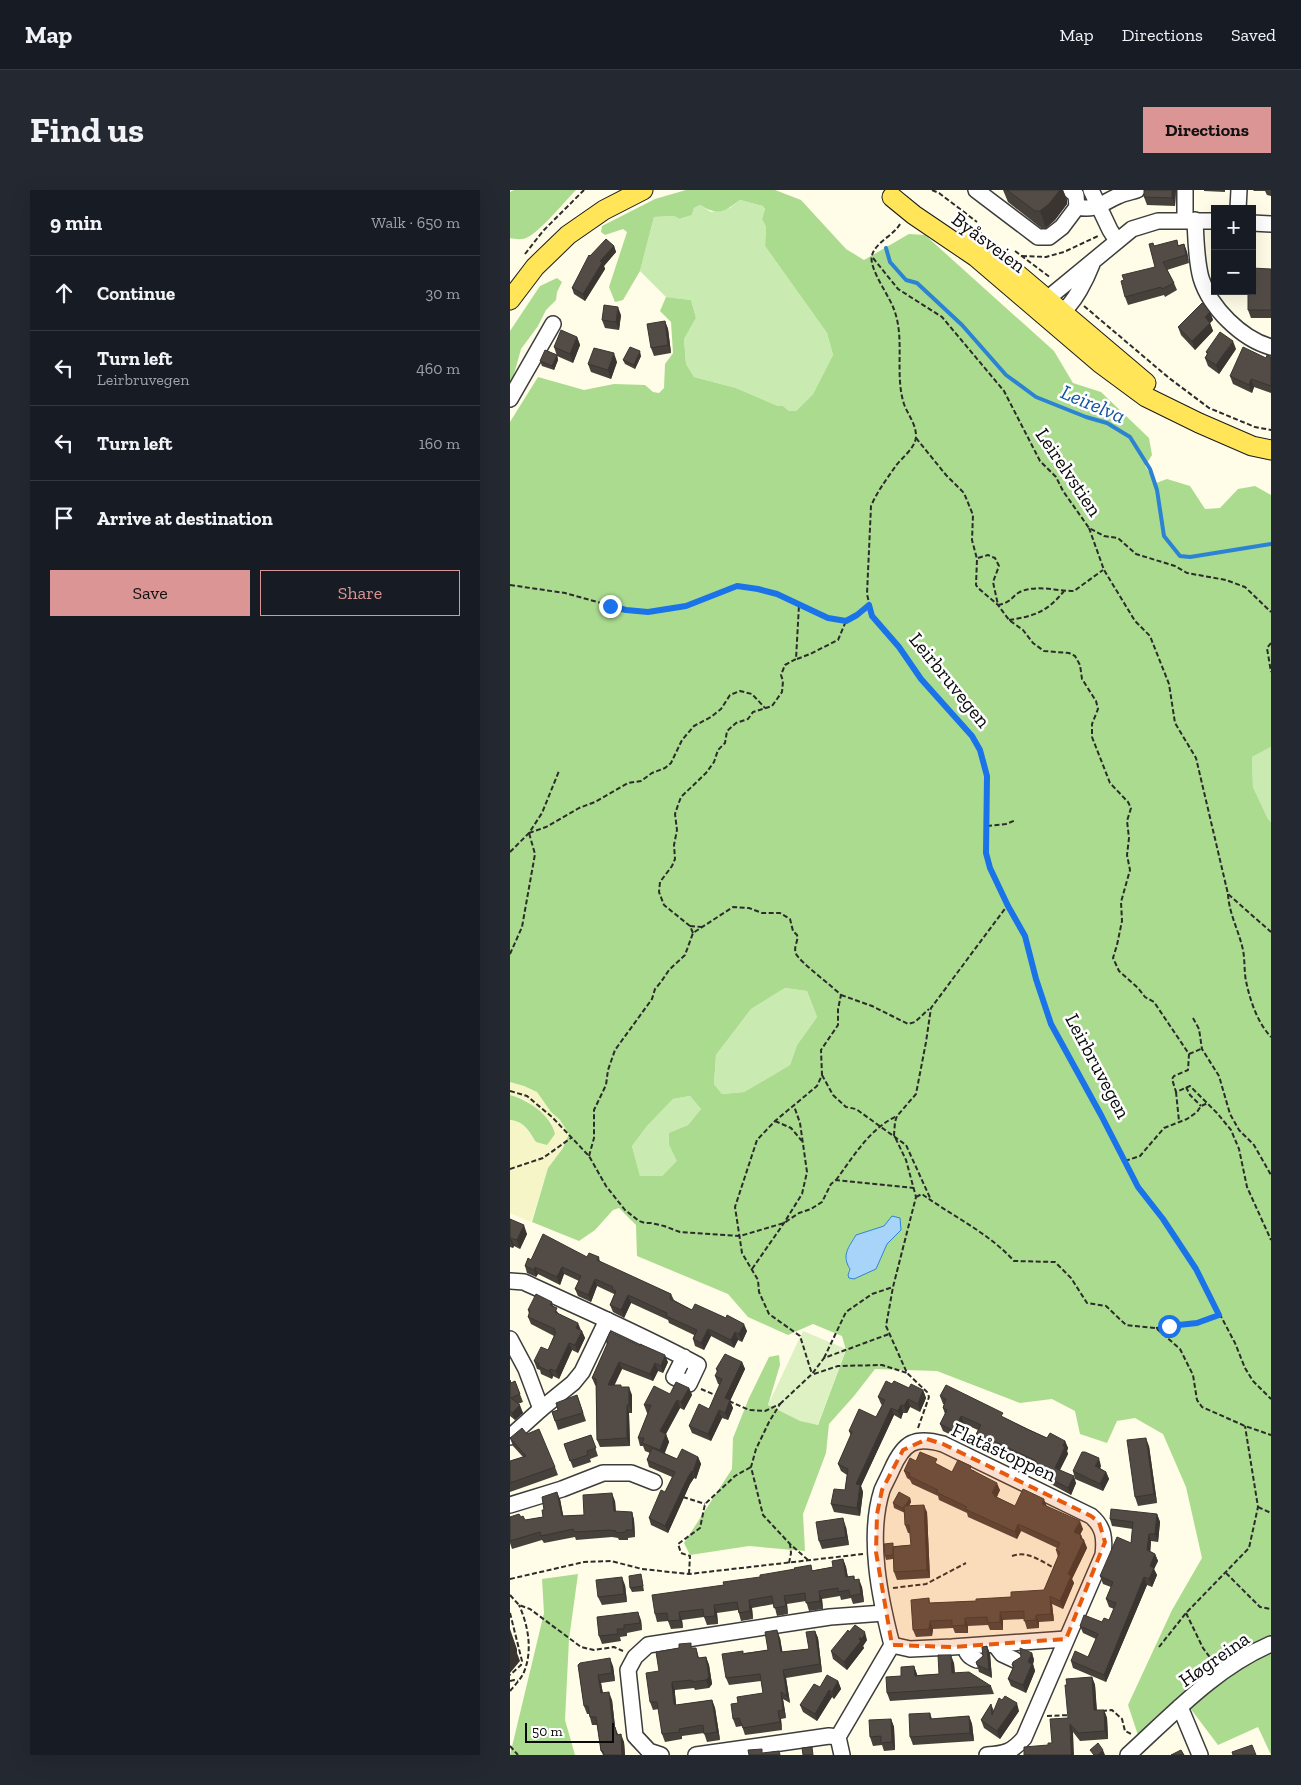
<!DOCTYPE html>
<meta charset="utf-8">
<style>
:root{--surface:#171b24;--page:#242831;--text:#f1f3f6;--muted:#9ea1a6;--line:#363941;--accent:#da9594}
body{margin:0;font-family:"Zilla Slab",serif;background:var(--page);color:var(--text)}
.controls{position:absolute;right:15px;top:15px;display:grid;overflow:hidden;border-radius:0px;box-shadow:0 5px 20px #0002}
.controls button{width:45px;height:45px;display:grid;place-items:center;padding:0;border:0;border-bottom:1px solid var(--line);background:var(--surface);color:var(--text);font:25px sans-serif}
.scale{position:absolute;left:15px;bottom:12px;width:89px;box-sizing:border-box;padding-left:5px;border:2px solid #0a0a0a;border-top:0;font-size:14px;line-height:18px;white-space:nowrap;color:#0a0a0a;-webkit-text-stroke:4px #fff;paint-order:stroke}
.stop{position:absolute;width:15px;height:15px;margin:-11px;border:4px solid #1a73e8;border-radius:50%;background:#fff}
.stop.end{background:#1a73e8;border-color:#fff;box-shadow:0 1px 5px #0008}
.list{margin:0;padding:0;list-style:none}
h2{display:flex;justify-content:space-between;align-items:center;height:65px;margin:0;padding:0 20px;font-size:21px}
h2 small{font-size:16px;font-weight:400;color:var(--muted)}
.list li{display:grid;grid-template-columns:32px 1fr auto;gap:15px;align-items:center;box-sizing:border-box;height:75px;padding:0 20px;border-top:1px solid var(--line)}
.list b{display:block;font-size:19px;white-space:nowrap}
.list p{margin:0;font-size:16px;white-space:nowrap;color:var(--muted)}
.list em{font-size:16px;font-style:normal;color:var(--muted)}
.actions{display:flex;gap:10px;padding:15px 20px}
.actions a{flex:1;padding:11px 0;border:1px solid var(--accent);border-radius:0px;text-align:center;font-size:18px;color:var(--accent)}
.actions .main{background:var(--accent);color:#111}
.icon{flex:none;width:28px;height:28px;fill:none;stroke:currentColor;stroke-width:2;stroke-linecap:round;stroke-linejoin:round}
.map{position:relative;flex:none;width:761px;height:1565px;overflow:hidden;border-radius:0px}
header{display:flex;align-items:center;gap:30px;box-sizing:border-box;height:70px;padding:0 25px;background:var(--surface);border-bottom:1px solid var(--line)}
header strong{font-size:24px}
nav{display:flex;gap:28px;margin-inline-start:auto;font-size:18px}
.intro{display:flex;align-items:center;justify-content:space-between;box-sizing:border-box;height:120px;padding:0 30px}
h1{margin:0;font-size:35px}
.button{padding:12px 22px;border-radius:0px;background:var(--accent);color:#111;font-size:18px;font-weight:700}
main{display:flex;gap:30px;padding:0 30px}
aside{flex:1;background:var(--surface);border-radius:0px;box-shadow:0 5px 20px #0002}
.map>svg:first-child{display:block}
</style>
<header>
<strong>Map</strong>
<nav><a>Map</a><a>Directions</a><a>Saved</a></nav>
</header>
<div class="intro"><h1>Find us</h1><a class="button">Directions</a></div>
<main>
<aside>
<h2>9 min<small>Walk · 650 m</small></h2>
<ul class="list">
<li><svg class="icon" aria-label="ahead" viewBox="0 0 24 24"><path d="M12 20V5M6 11l6-6 6 6"/></svg><div><b>Continue</b></div><em>30 m</em></li>
<li><svg class="icon" aria-label="left" viewBox="0 0 24 24"><path d="M17 20v-9H6M10 6l-5 5 5 5"/></svg><div><b>Turn left</b><p>Leirbruvegen</p></div><em>460 m</em></li>
<li><svg class="icon" aria-label="left" viewBox="0 0 24 24"><path d="M17 20v-9H6M10 6l-5 5 5 5"/></svg><div><b>Turn left</b></div><em>160 m</em></li>
<li><svg class="icon" aria-label="arrive" viewBox="0 0 24 24"><path d="M6 21V4h12l-3 4 3 4H6"/></svg><div><b>Arrive at destination</b></div></li>
</ul>
<div class="actions"><a class="main">Save</a><a>Share</a></div>
</aside>
<div class="map">
<svg width="761" height="1565" viewBox="0 0 761 1565">
<rect width="100%" height="100%" fill="#fffce7"/>
<!-- farmland -->
<path fill="#f5f5c7" d="M0,892L14,896L27,902L41,922L50,930L59,944L53,958L38,978L21,1032L0,1023V930L7,931L14,935L26,952L43,933L15,909L0,905Z"/>
<!-- green -->
<g fill="#c9eab0">
<path d="M230,10L253,16L255,19L252,29L256,37L255,56L317,143L323,165L303,204L286,221H279L273,216H268L226,198L184,187L176,174L174,149L186,128L181,110L156,107L130,81L144,27L164,26L171,29L182,25L184,18L190,15L201,22L220,18Z"/>
<path d="M761,557V632L758,629L743,597L742,567Z"/>
<path d="M275,798L297,801L307,827L287,855L280,875L234,902L212,904L204,894L206,865L241,819Z"/>
<path d="M180,906L191,919L178,935L160,943L159,955L168,971L152,986H130L122,956L137,936L163,909Z"/>
</g>
<!-- forest -->
<g fill="#abdb8f" fill-rule="evenodd">
<path d="M4,0H66C55,11 29,43 16,48C11,50 5,49 0,48V2Z"/>
<path d="M176,0H265L291,10L336,59L354,70L399,44L415,45L544,161L563,193L591,202L639,248L642,265L635,276L646,293L657,289L680,296L695,319L710,318L728,299L745,296L761,305V557L742,567L743,597L758,629L761,632V1565L748,1537L708,1555L671,1506L628,1545L618,1515L662,1420L692,1368L676,1297L653,1244L625,1228L607,1231L597,1253L570,1244L565,1221L542,1209L510,1213L427,1181L365,1179L344,1206L319,1234L316,1263L293,1324L295,1361L239,1356L180,1365L174,1353L222,1279L223,1248L239,1208L259,1167L269,1165L270,1175L258,1215L308,1235L336,1160L332,1146L303,1134L278,1145L238,1127L218,1104L127,1066L126,1035L109,1018L103,1020L85,1040L69,1051L22,1032L38,978L53,958L59,944L50,930L41,922L27,902L14,896L0,892V232L28,187L74,200L104,194L135,195L143,202L149,203L154,198L155,174L163,163L161,132L150,121L156,107L181,110L186,128L174,149L176,174L184,187L226,198L268,216H273L279,221H286L303,204L323,165L317,143L255,56L256,37L252,29L255,19L253,16L230,10C214,22 208,26 190,15L184,18L182,25L170,29L164,26L144,27L130,81L113,110L105,112L99,97L117,42L113,39L95,45L91,42L92,36L145,9ZM275,798L297,801L307,827L287,855L280,875L234,902L212,904L204,894L206,865L241,819ZM180,906L191,919L178,935L159,943V955L167,971L152,986H130L122,956L137,936L163,909ZM374,1036L391,1040L377,1054L366,1079L349,1086L338,1085L346,1045Z"/>
<path d="M47,88L52,92L47,102L46,110L36,120L28,136L11,159L0,199V141L30,96Z"/>
<path d="M0,905C18,910 41,925 45,944L37,955L26,952C19,941 14,931 0,930Z"/>
<path d="M68,1384L59,1449L55,1530L65,1565H0L34,1423L32,1389Z"/>
</g>
<!-- pitch -->
<path fill="#ddf1c2" d="M293,1141L336,1159L308,1235L290,1231L258,1215Z"/>
<!-- water -->
<path fill="#a9d4f9" stroke="#2d83d3" d="M382,1026L390,1028L391,1040L377,1054L366,1079L344,1089L339,1088L338,1085L340,1079C331,1065 339,1057 346,1045L374,1036Z"/>
<g fill="none" stroke-linecap="round" stroke-linejoin="round">
<!-- stream -->
<path stroke="#2d83d3" stroke-width="4" d="M376,58L380,72L396,90L407,93L452,135L496,185L526,207L576,227L597,233L620,247L640,279L647,300L654,346L670,366L680,367L761,354"/>
<!-- minor casing -->
<g stroke="#3d3d3d" stroke-width="18">
<g id="minor">
<path d="M466,0L528,47H539L552,37L567,17C586,21 592,13 608,6C614,3 621,2 627,0"/>
<path d="M560,0L566,5L567,17"/>
<path d="M581,0L600,40L607,51"/>
<path d="M728,19L729,0"/>
<path d="M675,30V0"/>
<path d="M685,30C686,49 686,70 691,88C700,118 732,149 761,157"/>
<path d="M742,33L761,34"/>
<path d="M582,74C577,87 564,115 551,122C547,124 540,125 535,126L537,109L622,39L648,31H705"/>
<path d="M0,209L43,134"/>
<path d="M0,1091L14,1092C72,1119 131,1144 188,1175L179,1194L164,1187L174,1167"/>
<path d="M0,1149L16,1179L31,1219L63,1193L72,1182L97,1130"/>
<path d="M0,1247L31,1219"/>
<path d="M0,1315L52,1299L93,1283H121L144,1292"/>
<path d="M382,1455L400,1459L442,1457L556,1449"/>
<path d="M485,1455L492,1464L505,1470"/>
<path d="M455,1457C457,1465 460,1467 467,1470"/>
<path d="M670,1517L690,1565"/>
<path d="M151,1565L139,1561L125,1546L118,1480L125,1467L138,1455L320,1427L374,1423"/>
<path d="M186,1565L319,1546L328,1547"/>
<path d="M332,1565L328,1547L382,1455C370,1409 357,1347 372,1300C375,1293 379,1286 382,1279C394,1252 405,1246 433,1254L581,1326C594,1337 595,1349 593,1365L514,1548C502,1562 495,1564 477,1565"/>
<path d="M618,1565C662,1525 705,1478 761,1454"/>
</g>
</g>
<!-- major casing -->
<g stroke="#1b1b1b" stroke-width="21">
<g id="major">
<path d="M382,7L404,25L466,67L590,173L636,207L689,233L742,256L761,260"/>
<path d="M457,45L480,61L636,193"/>
<path d="M0,110L25,77L58,45L94,20L133,0"/>
</g>
</g>
<!-- path -->
<g stroke="#2c2c2c" stroke-width="2" stroke-dasharray="5 2.5" stroke-linecap="butt">
<path d="M422,0L429,3L467,32"/>
<path d="M390,34C384,45 366,52 362,65C358,77 378,104 383,117C396,147 384,183 394,214C398,225 406,234 406,246C406,258 391,268 385,277C376,290 367,302 361,316L357,404L362,426L389,457L411,489L462,546L470,560L477,586L476,663L480,678L497,716L515,746L526,789L541,835L591,925L629,997L653,1029L686,1079L725,1153L735,1178L743,1191L761,1209"/>
<path d="M505,61L541,88"/>
<path d="M15,64L33,41L74,0"/>
<path d="M512,66L536,67L554,62L588,46"/>
<path d="M363,68L388,99L432,127L494,201L530,271L546,287L553,301L579,338L594,346L608,348L626,364L665,376L677,383L716,390L735,397L761,422"/>
<path d="M574,116L659,188L699,218L745,237L761,240"/>
<path d="M406,248L436,285L454,303L463,325L462,350L467,369L466,395L468,398L488,415L499,430L513,440L523,453L534,461L559,463L565,466L570,475L572,489L586,511L588,519L582,534V547L600,593L618,612L621,618L617,631L619,648L617,665L620,680L611,712L612,731L607,755L603,768L609,781L628,798L635,807L644,812L679,864L678,880L664,886L662,889L666,902L680,896L707,923L721,940L729,959L737,997L761,1050"/>
<path d="M579,338L594,380L625,431L640,446L659,494L665,533L686,568L718,704L761,742"/>
<path d="M468,368L478,365L485,368L489,376L483,392L488,415"/>
<path d="M0,395L55,403L116,420L137,422L176,416L227,396L248,399L267,404L318,428L336,431L347,425L358,415"/>
<path d="M488,415C503,412 502,405 512,401C528,395 547,401 564,401L593,380"/>
<path d="M499,430C525,426 537,422 554,401"/>
<path d="M761,453L757,458L761,482"/>
<path d="M287,469L300,464L328,450L336,431"/>
<path d="M477,636L496,634L506,630"/>
<path d="M19,643L36,637L69,618L85,612L118,593L131,591L142,583L155,578L161,573L172,550L184,536L201,527L211,519L220,505L230,501L242,504L255,518"/>
<path d="M0,662L19,643L32,623L49,581"/>
<path d="M718,704C719,724 729,741 733,760C735,770 734,781 736,791C740,810 747,832 761,847"/>
<path d="M180,736L192,737"/>
<path d="M183,743L180,736L154,715L149,702L150,692L162,676L165,669L164,655L167,640L165,624L168,615L171,607L196,583L204,572L208,560L215,553L217,541L226,533L238,529L243,522L262,516L272,502L273,491L271,485L275,475L286,469L289,415"/>
<path d="M0,764L12,737L25,664L19,643"/>
<path d="M331,805L362,816L398,834L405,832L419,819"/>
<path d="M683,828L689,839L692,859L709,886L720,924L729,940L744,955L761,985"/>
<path d="M679,864L691,859"/>
<path d="M312,885L323,905L336,917L346,919L396,955L421,1010"/>
<path d="M676,897L680,905L691,916"/>
<path d="M0,901L17,906L42,927L79,966L96,996L115,1020L129,1031L135,1033H141L154,1036L170,1042L230,1046L274,1033L289,1023L301,1019L312,1012L321,994L326,990L404,998"/>
<path d="M666,902L669,931"/>
<path d="M265,931L281,938L292,951"/>
<path d="M79,966L84,948V920L96,895L98,880L105,860L142,809L145,799L151,792L159,780L175,765L183,743L223,717L239,718L252,723H270L280,729L283,741L287,745C289,751 283,756 286,764C291,773 321,795 331,805L328,819V835L311,860L312,885L307,896L265,931L247,950L225,1017L232,1063L248,1090L249,1102L259,1124L290,1146L302,1184"/>
<path d="M615,971L630,966L654,938L677,929L687,922L691,916L698,913"/>
<path d="M0,979L33,968L61,948"/>
<path d="M326,990C344,966 359,939 387,926"/>
<path d="M406,1007L412,1004C442,1026 479,1043 504,1071L545,1072L561,1088L577,1113L596,1116L616,1135L646,1138L670,1159L683,1185L687,1210L692,1217L735,1236L761,1245"/>
<path d="M242,1079L274,1033L292,1004L297,982L290,933L284,916"/>
<path d="M646,1138L687,1133L709,1125"/>
<path d="M314,1168L336,1122L362,1104L383,1097"/>
<path d="M304,1184L328,1176L372,1175L397,1183"/>
<path d="M191,1199L205,1205"/>
<path d="M219,1211L239,1220L255,1221L270,1214L259,1232L246,1259L241,1277L253,1325L280,1354L299,1371"/>
<path d="M270,1214L302,1184L314,1168L379,1144"/>
<path d="M408,1238L419,1207L417,1202L397,1183L376,1136L383,1097L406,1007L396,970L384,945L385,932L387,926L406,904L416,852L421,818L497,716"/>
<path d="M173,1307L195,1314"/>
<path d="M748,1317L761,1323"/>
<path d="M502,1366C518,1360 532,1372 546,1379"/>
<path d="M279,1373L281,1363L280,1354"/>
<path d="M716,1383L750,1417L761,1419"/>
<path d="M179,1384L180,1366L171,1363L168,1354L190,1338L195,1314L225,1286L241,1277"/>
<path d="M0,1389L74,1372L101,1371L132,1379L179,1384L353,1364"/>
<path d="M383,1398L416,1394L456,1373"/>
<path d="M0,1405L9,1415L20,1419L71,1457L84,1460L104,1457L113,1461"/>
<path d="M0,1423L12,1471L11,1475L0,1485"/>
<path d="M676,1423L693,1458L704,1473"/>
<path d="M649,1457L676,1423L739,1358L748,1317L735,1236"/>
<path d="M0,1491L4,1490L8,1491"/>
<path d="M0,1501C5,1495 11,1489 14,1482C23,1460 18,1435 9,1415"/>
<path d="M592,1521L602,1520L612,1529L615,1541L621,1544"/>
<path d="M537,1526L560,1525"/>
<path d="M0,1556L8,1565"/>
</g>
<!-- minor -->
<use href="#minor" stroke="#fff" stroke-width="15"/>
<!-- major -->
<use href="#major" stroke="#ffe557" stroke-width="19"/>
</g>
<!-- wall -->
<g fill="#47413c">
<path d="M493,0H553L557,10V14L545,30L536,38H531L498,12Z"/>
<path d="M634,0H666L665,16L637,15L634,7Z"/>
<path d="M694,0H715V2L694,1Z"/>
<path d="M743,0H761V6L757,5L755,1H744Z"/>
<path d="M674,54L677,62L679,73L657,80L664,93L667,100L655,107L654,105L618,115L615,107L645,77L644,56L669,55Z"/>
<path d="M104,56L106,62L94,76L95,79L75,111L64,104L62,98L80,66Z"/>
<path d="M761,79V128H741L738,120Z"/>
<path d="M700,122L703,130L700,133L703,141L685,160L671,145L668,137Z"/>
<path d="M111,125L109,140L95,138L92,130Z"/>
<path d="M155,131L158,139L161,163L144,166L141,158Z"/>
<path d="M67,147L70,155L63,173L47,166L44,157Z"/>
<path d="M726,159L709,184L698,176L695,168L697,164L696,162Z"/>
<path d="M47,165L48,170L44,180L32,176L30,171Z"/>
<path d="M131,166L125,179L115,174L113,170Z"/>
<path d="M761,167V203L744,197L742,203L723,194L720,186L756,168Z"/>
<path d="M107,172L101,189L81,182L78,174Z"/>
<path d="M0,1029L17,1044L10,1059L4,1056L3,1058L0,1057Z"/>
<path d="M77,1067H89L90,1072L161,1104L164,1110L182,1120L237,1141L232,1152L228,1150L224,1158L201,1146L194,1160L185,1156L183,1149L184,1145L159,1133L158,1130L121,1113L114,1128L103,1122L100,1115L104,1105V1104L87,1096L81,1112L68,1106L65,1099L69,1091L54,1084L50,1095L28,1084L26,1087L17,1083L15,1076L21,1070Z"/>
<path d="M42,1112L43,1116L49,1124L71,1140L75,1148L68,1163L62,1160L49,1189L43,1186L42,1189L31,1184L30,1180L27,1179L24,1171L38,1160L44,1146L21,1134L18,1127L19,1124L18,1120Z"/>
<path d="M96,1151L158,1172L153,1183L148,1181L143,1191L112,1179L104,1195L112,1197L122,1205V1223H119L120,1256L90,1257L87,1250L86,1196L85,1195L82,1188L97,1155Z"/>
<path d="M232,1172L235,1179L220,1211L223,1218L218,1230L212,1228L201,1251L182,1243L179,1236L199,1219L210,1195L208,1194L205,1186L207,1182L206,1179Z"/>
<path d="M0,1190L1,1193L5,1191L13,1212L8,1214L13,1223L5,1230L0,1226Z"/>
<path d="M382,1194L399,1198L413,1200L416,1208L410,1222L400,1217L397,1223H393L391,1229L384,1225L351,1296L353,1302L350,1326L324,1322L321,1314L335,1300L337,1285L331,1281L328,1274L341,1246L339,1241L366,1227L372,1215L371,1214L368,1207Z"/>
<path d="M179,1198L182,1205L174,1220L170,1218L156,1244L159,1252L154,1263L167,1269L188,1267L191,1274L186,1289L184,1288L180,1294L158,1343L141,1335L139,1328L155,1302L162,1287L139,1277L137,1270L140,1263L135,1261L133,1256H130L128,1248L138,1223H137L134,1215L160,1204Z"/>
<path d="M67,1205L76,1231L48,1240L42,1222L48,1220Z"/>
<path d="M430,1206L495,1228L537,1248L555,1251L558,1258L557,1261L558,1264L550,1280L566,1293L561,1305L526,1286L523,1279L524,1276L482,1256L478,1264L466,1258L463,1250L468,1240L454,1234L447,1248L433,1241L430,1234L435,1224L433,1218L434,1214H433Z"/>
<path d="M81,1245L88,1266L80,1269L81,1272L63,1278L54,1254Z"/>
<path d="M0,1248L45,1277L48,1285L0,1302V1271L13,1267L3,1256Z"/>
<path d="M639,1256L647,1313L628,1316L625,1307Z"/>
<path d="M406,1271L429,1275L442,1282L463,1280L490,1300L487,1307L505,1316H537L573,1339L570,1345H571L577,1358L562,1389L564,1393L553,1419L542,1414L544,1431L529,1432V1438L517,1439L514,1429L493,1430V1440H480L478,1435L458,1436V1443H445L443,1438L423,1439L422,1446L406,1447L403,1440L419,1408L420,1413L466,1411L501,1407L534,1400L548,1367L546,1360L547,1358L511,1341L507,1349L458,1327L457,1323L429,1310L428,1306L402,1294L400,1290L397,1288L394,1281Z"/>
<path d="M591,1276L590,1278L596,1282L599,1289L593,1301L565,1289L563,1281Z"/>
<path d="M400,1308L401,1312L399,1316L417,1322L420,1388L387,1390L384,1382L383,1369L376,1370L375,1366L384,1356L401,1355L400,1343H398L395,1335V1323L384,1318L383,1313Z"/>
<path d="M50,1309L53,1326L74,1325L105,1311L106,1322H122L124,1330L125,1347L118,1348V1350H109L108,1348L102,1347L66,1350L65,1347L34,1353L32,1350L2,1359L0,1353V1327L15,1330L33,1327L34,1320Z"/>
<path d="M647,1324L650,1332L648,1352L641,1351L640,1361L645,1364L648,1371L644,1379L647,1385L642,1397L637,1395L596,1492L563,1478L561,1471L578,1467L586,1449L573,1443L570,1436L592,1432L599,1430L604,1419L599,1417L596,1409L601,1397L593,1394L590,1386L621,1353L623,1339L602,1336L600,1329Z"/>
<path d="M336,1337L339,1355L312,1359L309,1351Z"/>
<path d="M333,1369L336,1377L338,1387L344,1386L345,1390L352,1397L354,1412L343,1414L341,1408L331,1410L330,1406L312,1409L313,1419L299,1421L296,1411L277,1414L278,1424L267,1426L264,1414L242,1418L243,1429L231,1431L228,1420L207,1423L208,1434L197,1435L194,1427L172,1430L173,1438L161,1439L158,1431L147,1432L145,1424L214,1395L323,1377Z"/>
<path d="M132,1389L134,1401L122,1402L120,1398Z"/>
<path d="M115,1395L117,1412L92,1415L88,1407Z"/>
<path d="M87,1427L131,1430L132,1440L117,1443V1446L110,1447L111,1451L92,1454L89,1446Z"/>
<path d="M305,1441L308,1448L312,1482L276,1488L280,1513L273,1509L276,1528L271,1529L272,1540L235,1545L232,1536L226,1537L223,1529L228,1513L253,1503L251,1491L219,1495L216,1488L234,1463L258,1460L270,1448L272,1462L299,1459Z"/>
<path d="M339,1442L357,1450L353,1456L354,1458L337,1480L323,1469L321,1461Z"/>
<path d="M477,1456L480,1464L482,1488L469,1482L467,1475L473,1466Z"/>
<path d="M183,1458H186L189,1468L196,1467L199,1475L202,1494L199,1498L185,1500L184,1498L165,1500V1504L166,1515L202,1510L205,1518L210,1550L197,1552L194,1543L172,1546V1549L155,1552L152,1544L149,1519L143,1520L140,1512Z"/>
<path d="M522,1463L524,1470L523,1474L525,1481L516,1503L501,1496L498,1489L503,1478L502,1475Z"/>
<path d="M444,1473L445,1483L481,1496L484,1504L380,1511L377,1503L391,1486L404,1476L407,1485L429,1484Z"/>
<path d="M68,1475L103,1476L105,1491L91,1493L93,1503L102,1510L105,1537L108,1544L114,1552L115,1565H93L91,1561L87,1535H82L79,1524H77L74,1516Z"/>
<path d="M582,1487L585,1495L587,1520H594L597,1528L598,1549L570,1551L563,1542L538,1555L542,1553L558,1528Z"/>
<path d="M328,1491L331,1499L324,1509L322,1507L307,1531L293,1522L290,1515L310,1497Z"/>
<path d="M492,1510L509,1521L490,1549L474,1538L471,1530L481,1514L484,1521Z"/>
<path d="M420,1523L422,1529L459,1526L462,1534L464,1551L403,1555L400,1547Z"/>
<path d="M381,1529L384,1537L385,1560L374,1561L372,1555L363,1556L360,1547Z"/>
</g>
<!-- shaded-wall -->
<g fill="#3a3531">
<path d="M550,0H553L557,10V14L545,30L536,38L530,21Z"/>
<path d="M662,0H666L665,16L662,8Z"/>
<path d="M674,54L677,62L679,73L676,65Z"/>
<path d="M104,56L106,62L94,76L95,79L75,111L73,104L90,71Z"/>
<path d="M108,117L111,125L109,140L106,132Z"/>
<path d="M700,122L703,130L698,135L695,127Z"/>
<path d="M155,131L158,139L161,163L158,155Z"/>
<path d="M700,133L703,141L685,160L682,151Z"/>
<path d="M67,147L70,155L63,173L60,164Z"/>
<path d="M723,151L726,159L709,184L706,175Z"/>
<path d="M130,161L131,166L125,179L124,175Z"/>
<path d="M104,163L107,172L101,189L98,180Z"/>
<path d="M47,165L48,170L44,180L42,176Z"/>
<path d="M741,189L744,197L742,203L739,195Z"/>
<path d="M14,1035L17,1044L10,1059L7,1050Z"/>
<path d="M1,1048L4,1056L3,1058L0,1050Z"/>
<path d="M25,1077L28,1084L26,1087L24,1080Z"/>
<path d="M52,1077L54,1084L50,1095L47,1087Z"/>
<path d="M85,1089L87,1096L81,1112L78,1105Z"/>
<path d="M118,1105L121,1113L114,1128L111,1120Z"/>
<path d="M68,1133L71,1140L66,1138Z"/>
<path d="M234,1134L237,1141L232,1152L229,1144Z"/>
<path d="M198,1139L201,1146L194,1160L191,1153Z"/>
<path d="M72,1141L75,1148L68,1163L65,1155Z"/>
<path d="M225,1142L228,1150L224,1158L221,1150Z"/>
<path d="M59,1153L62,1160L49,1189L46,1181Z"/>
<path d="M155,1165L158,1172L153,1183L151,1176Z"/>
<path d="M109,1172L112,1179L101,1203L98,1195Z"/>
<path d="M232,1172L235,1179L220,1211L223,1218L218,1230L215,1223V1208Z"/>
<path d="M145,1173L148,1181L143,1191L140,1184Z"/>
<path d="M40,1179L43,1186L42,1189L39,1181Z"/>
<path d="M119,1197L122,1205V1223L119,1215Z"/>
<path d="M179,1198L182,1205L174,1220L171,1212Z"/>
<path d="M413,1200L416,1208L410,1222L408,1214Z"/>
<path d="M398,1209L400,1217L397,1223L394,1216Z"/>
<path d="M167,1210L170,1218L153,1249L150,1241Z"/>
<path d="M10,1215L13,1223L5,1230L2,1223Z"/>
<path d="M117,1215L119,1223L120,1256L117,1248Z"/>
<path d="M391,1215L393,1223L391,1229L388,1221Z"/>
<path d="M381,1218L384,1225L351,1296L353,1302L350,1326L347,1318L346,1294Z"/>
<path d="M209,1220L212,1228L201,1251L198,1244Z"/>
<path d="M451,1226L454,1234L447,1248L444,1241Z"/>
<path d="M156,1244L159,1252L153,1268L150,1260Z"/>
<path d="M636,1248L639,1256L647,1313L644,1304Z"/>
<path d="M480,1249L482,1256L478,1264L476,1257Z"/>
<path d="M555,1251L558,1258L557,1261L558,1264L547,1285L545,1278Z"/>
<path d="M188,1267L191,1274L186,1289L183,1282Z"/>
<path d="M589,1268L591,1276L588,1283L585,1276Z"/>
<path d="M182,1281L184,1288L180,1294L158,1343L155,1336L178,1287Z"/>
<path d="M596,1282L599,1289L593,1301L590,1294Z"/>
<path d="M564,1286L566,1293L561,1305L558,1298Z"/>
<path d="M487,1293L490,1300L486,1308L482,1303Z"/>
<path d="M47,1302L50,1309L55,1334L52,1326Z"/>
<path d="M102,1303L105,1311L106,1329L104,1321Z"/>
<path d="M400,1308L401,1312L395,1323L394,1319Z"/>
<path d="M534,1309L537,1317L532,1314Z"/>
<path d="M414,1315L417,1322L420,1388L417,1380Z"/>
<path d="M122,1322L124,1330L125,1347L123,1340Z"/>
<path d="M647,1324L650,1332L648,1352L645,1344Z"/>
<path d="M333,1328L336,1337L339,1355L336,1347Z"/>
<path d="M570,1331L573,1339L567,1350L564,1342Z"/>
<path d="M508,1334L511,1341L507,1349L505,1342Z"/>
<path d="M639,1344L641,1351L640,1367L637,1360Z"/>
<path d="M571,1345L573,1352L574,1350L577,1358L562,1389L564,1393L553,1419L550,1411Z"/>
<path d="M645,1364L648,1371L644,1379L647,1385L642,1397L639,1389L640,1376Z"/>
<path d="M333,1369L336,1377L339,1395L336,1387Z"/>
<path d="M112,1387L115,1395L117,1412L114,1404Z"/>
<path d="M634,1387L637,1395L596,1492L594,1485Z"/>
<path d="M349,1389L352,1397L354,1412L351,1404Z"/>
<path d="M309,1401L312,1409L313,1419L310,1411Z"/>
<path d="M274,1406L277,1414L278,1424L276,1416Z"/>
<path d="M540,1406L542,1414L544,1431L541,1424Z"/>
<path d="M239,1410L242,1418L243,1429L240,1421Z"/>
<path d="M204,1415L207,1423L208,1434L205,1426Z"/>
<path d="M128,1422L131,1430L132,1440L130,1433Z"/>
<path d="M169,1422L172,1430L173,1438L170,1430Z"/>
<path d="M490,1422L493,1430V1440L490,1432Z"/>
<path d="M526,1425L529,1432V1438L526,1430Z"/>
<path d="M455,1428L458,1436V1443L455,1435Z"/>
<path d="M420,1431L423,1439L422,1446L419,1439Z"/>
<path d="M0,1439L7,1459V1463L10,1471L0,1483Z"/>
<path d="M267,1440L270,1448L274,1470L271,1462Z"/>
<path d="M305,1441L308,1448L312,1482L310,1474Z"/>
<path d="M355,1442L357,1450L353,1456L354,1458L337,1480L334,1472Z"/>
<path d="M477,1456L480,1464L482,1488L479,1480Z"/>
<path d="M522,1463L524,1470L523,1474L525,1481L516,1503L513,1495L518,1472Z"/>
<path d="M441,1465L444,1473L445,1491L442,1483Z"/>
<path d="M196,1467L199,1475L202,1494L199,1498L196,1490Z"/>
<path d="M100,1468L103,1476L105,1491L102,1483Z"/>
<path d="M404,1476L407,1484L408,1494L405,1486Z"/>
<path d="M273,1480L276,1488L280,1513L277,1506Z"/>
<path d="M88,1485L91,1493L94,1511L91,1503Z"/>
<path d="M582,1487L585,1495L587,1528L584,1520Z"/>
<path d="M328,1491L331,1499L324,1509L322,1502Z"/>
<path d="M162,1492L165,1500V1504L167,1522L164,1514L162,1496Z"/>
<path d="M319,1500L322,1507L307,1531L305,1524Z"/>
<path d="M99,1502L102,1510L106,1545L103,1537Z"/>
<path d="M271,1502L273,1509L276,1528L273,1520Z"/>
<path d="M202,1510L205,1518L210,1550L207,1542Z"/>
<path d="M507,1513L509,1521L490,1549L487,1541Z"/>
<path d="M594,1520L597,1528L598,1549L595,1541Z"/>
<path d="M268,1521L271,1529L272,1540L270,1532Z"/>
<path d="M459,1526L462,1534L464,1551L460,1543Z"/>
<path d="M381,1529L384,1537L385,1560L382,1552Z"/>
<path d="M560,1534L563,1542L564,1565H561Z"/>
<path d="M111,1544L114,1552L115,1565H112Z"/>
<path d="M593,1560L595,1565H588Z"/>
</g>
<!-- building -->
<g fill="#534c46" stroke="#3a3531">
<path d="M497,0H550L539,14L530,21H525Z"/>
<path d="M634,0H662V8L634,7Z"/>
<path d="M96,49L104,56L90,71L92,73L73,104L62,98L79,65L80,66Z"/>
<path d="M667,50L668,56L674,54L676,65L653,72L664,93L652,99L651,97L615,107L611,91L614,90L612,85L645,77L639,54L643,53L644,56Z"/>
<path d="M742,78L761,79V120H738V101H742Z"/>
<path d="M692,113L700,122L695,127L700,133L682,151L668,137Z"/>
<path d="M94,115L108,117L106,132L92,130Z"/>
<path d="M155,131L158,155L141,158L137,134Z"/>
<path d="M51,140L67,147L60,164L44,157Z"/>
<path d="M710,142L723,151L706,175L695,168L698,163L696,162Z"/>
<path d="M120,157L130,161L124,175L113,170Z"/>
<path d="M733,157L756,168L757,165L761,167V196L741,189L739,195L720,186Z"/>
<path d="M84,158L104,163L98,180L78,174Z"/>
<path d="M35,160L47,165L42,176L30,171Z"/>
<path d="M0,1029L14,1035L7,1050L1,1048L0,1050Z"/>
<path d="M33,1044L77,1067L79,1063L89,1067L87,1070L161,1104L160,1109L182,1120L185,1114L216,1128L217,1125L234,1134L229,1144L225,1142L221,1150L198,1139L191,1153L183,1149L187,1140L156,1126L157,1123L118,1105L111,1120L100,1115L106,1101L102,1099L103,1097L85,1089L78,1105L65,1099L71,1086L52,1077L47,1087L25,1077L24,1080L15,1076L18,1068L21,1070Z"/>
<path d="M26,1104L42,1112L40,1115L47,1118L45,1122L68,1133L66,1138L72,1141L65,1155L59,1153L46,1181L40,1179L39,1181L28,1176L29,1174L24,1171L31,1157L38,1160L46,1142L44,1141L45,1139L18,1127L20,1121L18,1120Z"/>
<path d="M100,1142L130,1156V1154L155,1165L151,1176L145,1173L140,1184L109,1172L98,1195H111V1197H119V1215H117V1248L87,1250L86,1189L82,1188L98,1152L96,1151Z"/>
<path d="M215,1164L232,1172L215,1208L220,1210L215,1223L209,1220L198,1244L179,1236L189,1214L199,1219L212,1189L205,1186L208,1180L206,1179Z"/>
<path d="M0,1190L1,1193L5,1191L10,1204L1,1208L10,1215L2,1223L0,1221Z"/>
<path d="M376,1191L382,1194L384,1191L399,1198L401,1194L413,1200L408,1214L398,1209L394,1216L391,1215L388,1221L381,1218L346,1294L350,1295L347,1318L321,1314L324,1299L335,1300L338,1279L328,1274L342,1242L339,1241L349,1219L366,1227L375,1210L368,1207Z"/>
<path d="M166,1192L179,1198L171,1212L167,1210L150,1241L156,1244L150,1260L132,1253L134,1248H128L141,1215H134L144,1196L160,1204Z"/>
<path d="M436,1195L493,1223L491,1226L517,1239L537,1248L540,1243L555,1251L553,1256L555,1257L545,1278L564,1286L558,1298L523,1279L526,1271L480,1249L476,1257L463,1250L471,1235L451,1226L444,1241L430,1234L437,1220L433,1218L436,1209L430,1206Z"/>
<path d="M67,1205L73,1223L45,1231L42,1222L48,1220L46,1213Z"/>
<path d="M12,1238L17,1244L29,1239L45,1277L0,1293V1271L16,1266L0,1248Z"/>
<path d="M81,1245L86,1258L77,1261L78,1265L60,1271L54,1254Z"/>
<path d="M636,1248L644,1304L625,1307L617,1250Z"/>
<path d="M142,1258L167,1269L172,1259L188,1267L183,1282L182,1281L178,1287L155,1336L139,1328L151,1300L155,1302L165,1282L137,1270Z"/>
<path d="M410,1262L427,1269L425,1273L442,1282L448,1270L461,1276L460,1279L487,1293L482,1303L485,1305L484,1306L505,1316L513,1299L534,1309L532,1314L570,1331L564,1342L571,1345L570,1348L574,1350L558,1384L561,1386L550,1411L540,1406L541,1424L526,1425V1430L514,1431V1421L490,1422V1432L478,1433L477,1427L455,1428V1435L442,1436V1430L420,1431L419,1439L403,1440L401,1410L419,1408V1413L466,1411V1409L501,1407V1402L534,1400L550,1362L546,1360L550,1353L508,1334L505,1342L455,1319L457,1317L426,1302L428,1300L399,1286L400,1283L394,1281L400,1268L406,1271Z"/>
<path d="M572,1262H575L589,1268L585,1276L596,1282L590,1294L563,1281Z"/>
<path d="M47,1302L52,1326L74,1325L73,1305L102,1303L104,1321L122,1322L123,1340H116V1342L106,1343V1341L99,1340L64,1342L63,1339L31,1346L30,1342L0,1351V1327L9,1324L11,1327L13,1326L15,1330L33,1327L32,1320H34L32,1307Z"/>
<path d="M389,1302L400,1308L395,1316H394V1319L383,1313Z"/>
<path d="M414,1315L417,1380L384,1382L383,1357L401,1355L399,1335H395L394,1316Z"/>
<path d="M601,1319L647,1324L645,1344H639L637,1360L645,1364L640,1376L644,1378L639,1389L634,1387L594,1485L561,1471L565,1461L578,1467L588,1444L570,1436L574,1425L592,1432L594,1428L599,1430L606,1413L596,1409L603,1392L590,1386L607,1347L621,1353L623,1332L600,1329Z"/>
<path d="M333,1328L336,1347L309,1351L306,1332Z"/>
<path d="M383,1353V1365L375,1366L374,1354Z"/>
<path d="M333,1369L336,1387L344,1386V1390L349,1389L351,1404L340,1406L339,1400L328,1402V1398L309,1401L310,1411L296,1413L295,1403L274,1406L276,1416L264,1418L262,1406L239,1410L240,1421L229,1423L227,1412L204,1415L205,1426L194,1427L193,1419L169,1422L170,1430L158,1431L157,1423L145,1424L142,1405L214,1395L213,1392L250,1387V1385L285,1379L284,1378L301,1375L302,1381L323,1377L322,1371Z"/>
<path d="M131,1384L133,1396L120,1398L119,1386Z"/>
<path d="M112,1387L114,1404L88,1407L86,1390Z"/>
<path d="M128,1422L130,1433L114,1435V1439H107L108,1444L89,1446L87,1427Z"/>
<path d="M345,1435L355,1442L349,1449L351,1451L334,1472L321,1461L338,1440L339,1442Z"/>
<path d="M267,1440L271,1462L299,1459L296,1442L305,1441L310,1474L273,1480L277,1506L271,1502L273,1520L268,1521L270,1532L233,1538L229,1528L223,1529L221,1514L228,1513L227,1507L253,1503L250,1484L216,1488L212,1464L233,1461V1464L258,1460L255,1442Z"/>
<path d="M181,1453V1458H186L188,1468L196,1467L199,1487L196,1490L182,1492V1490L162,1492V1496L164,1514L166,1515L202,1510L207,1542L194,1544L193,1535L169,1539L170,1542L152,1544L147,1512H140L136,1483L149,1481L146,1462L169,1458V1454Z"/>
<path d="M477,1456L479,1480L467,1475L466,1472L473,1466L472,1457Z"/>
<path d="M510,1458L522,1463L518,1472L522,1474L513,1495L498,1489L504,1476L502,1475L503,1472L511,1467Z"/>
<path d="M428,1465H441L442,1483L459,1482L481,1496L377,1503L376,1487L391,1486V1477L404,1476L405,1486L429,1484Z"/>
<path d="M100,1468L102,1483L88,1485L91,1503L99,1502L103,1537H105L107,1545L111,1544L112,1565H94L93,1561H91L86,1527H80L78,1516H74L68,1475L70,1473Z"/>
<path d="M317,1485L328,1491L322,1502L319,1500L305,1524L290,1515L304,1494L310,1497Z"/>
<path d="M582,1487L584,1520H594L595,1541L568,1543L560,1534L561,1565H514V1557L538,1555V1553H542L540,1529L558,1528L555,1495H557L556,1489Z"/>
<path d="M495,1506L507,1513L487,1541L471,1530L481,1514L482,1525L489,1508L492,1510Z"/>
<path d="M420,1523V1529L459,1526L460,1543L400,1547L399,1524Z"/>
<path d="M381,1529L382,1552L371,1553V1546L360,1547L359,1530Z"/>
<path d="M588,1553L593,1560L588,1565H584L580,1560Z"/>
<path d="M742,1555L746,1565H723L722,1562Z"/>
<path d="M302,1557L303,1565H293L292,1558Z"/>
<path d="M252,1559V1563L269,1561L270,1565H239L238,1560Z"/>
<path d="M671,1560L674,1565H661Z"/>
</g>
<g fill="none" stroke-linecap="round" stroke-linejoin="round">
<!-- route -->
<path stroke="#1a73e8" stroke-width="6" d="M100,416L116,420L138,422L176,416L227,396L248,399L267,404L318,428L336,431L347,425L359,415L362,426L389,457L411,489L462,546L470,560L477,586L476,663L480,678L498,716L515,746L526,789L541,834L591,925L628,997L653,1029L686,1079L709,1125L687,1133L659,1136"/>
</g>
<!-- marked area -->
<path fill="#e8590c" fill-opacity="0.2" stroke="#e8590c" stroke-width="4" stroke-dasharray="10 6" stroke-linejoin="round" d="M417,1249L433,1254L581,1326L589,1332L595,1352L556,1449L442,1457L382,1455L366,1362L367,1324L372,1300L393,1260Z"/>
<g text-anchor="middle" stroke-width="5" stroke-linejoin="round" paint-order="stroke">
<!-- street labels -->
<g font-size="20" fill="#0a0a0a" stroke="#fff">
<text transform="translate(479 52) rotate(37)" y="7">Byåsveien</text>
<text transform="translate(559 282) rotate(56)" y="7">Leirelvstien</text>
<text transform="translate(440 490) rotate(51)" y="7">Leirbruvegen</text>
<text transform="translate(588 876) rotate(62)" y="7">Leirbruvegen</text>
<text transform="translate(494 1262) rotate(25)" y="7">Flatåstoppen</text>
<text transform="translate(704 1469) rotate(-35)" y="7">Høgreina</text>
</g>
<!-- water labels -->
<g font-size="21" font-style="italic" fill="#1054a0" stroke="#fff">
<text transform="translate(583 214) rotate(23)" y="7">Leirelva</text>
</g>
</g>
</svg>
<div class="controls">
<button>+</button>
<button>−</button>
</div>
<div class="scale">50 m</div>
<div class="stop" style="left:659px;top:1136px"></div>
<div class="stop end" style="left:100px;top:416px"></div>
</div>
</main>
